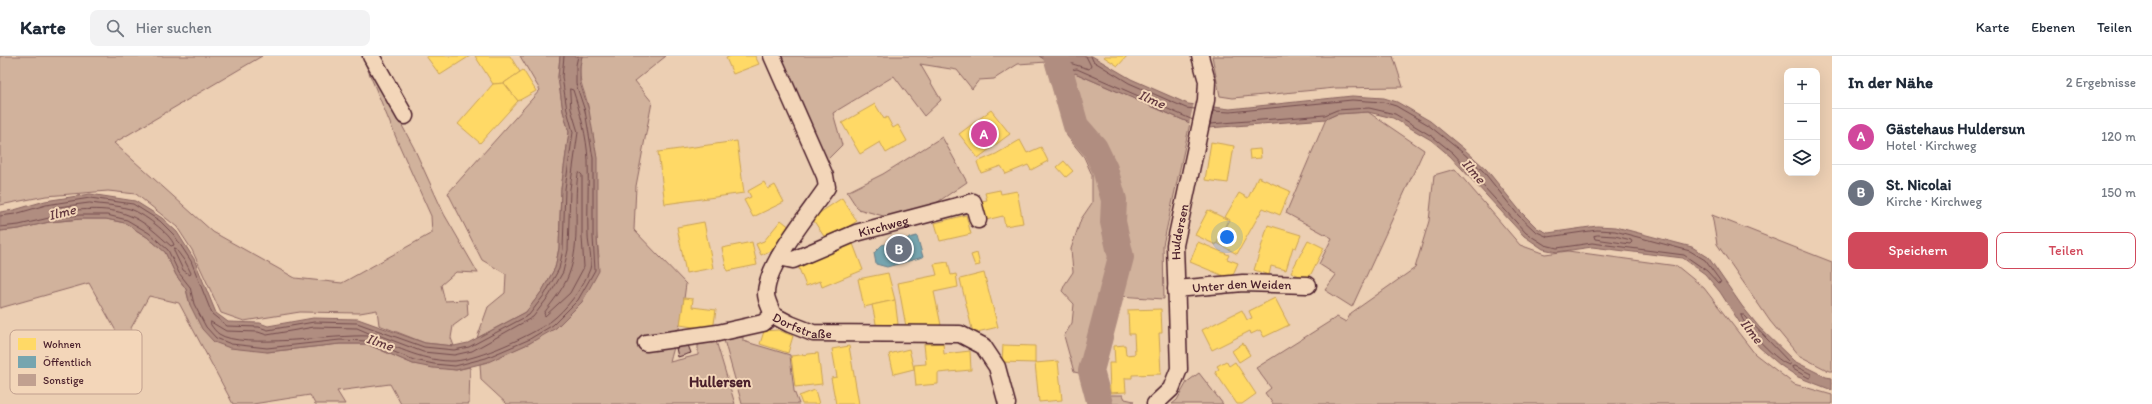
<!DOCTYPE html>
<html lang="de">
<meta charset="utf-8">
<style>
:root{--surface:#fff;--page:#f2f2f3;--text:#1f2937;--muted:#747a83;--line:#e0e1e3;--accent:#d1495b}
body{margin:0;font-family:Itim,sans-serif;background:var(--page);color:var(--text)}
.controls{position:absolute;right:12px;top:12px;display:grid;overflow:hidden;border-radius:8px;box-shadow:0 4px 16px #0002}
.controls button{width:36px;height:36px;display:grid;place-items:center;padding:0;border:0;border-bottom:1px solid var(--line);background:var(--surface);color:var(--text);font:20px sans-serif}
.you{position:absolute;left:1227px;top:181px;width:14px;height:14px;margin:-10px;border:3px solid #fff;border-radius:50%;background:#1a73e8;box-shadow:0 0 0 6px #1a73e833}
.badge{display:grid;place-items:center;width:26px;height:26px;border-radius:50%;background:var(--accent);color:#fff;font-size:13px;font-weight:700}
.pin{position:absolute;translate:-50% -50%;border:2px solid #fff;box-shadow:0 1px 4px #0006}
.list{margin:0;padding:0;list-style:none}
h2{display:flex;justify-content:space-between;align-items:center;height:52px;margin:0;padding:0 16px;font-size:17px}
h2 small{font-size:13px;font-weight:400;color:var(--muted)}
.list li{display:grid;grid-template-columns:26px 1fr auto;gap:12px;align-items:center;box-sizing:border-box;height:56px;padding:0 16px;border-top:1px solid var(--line)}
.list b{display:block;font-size:15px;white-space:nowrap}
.list p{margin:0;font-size:13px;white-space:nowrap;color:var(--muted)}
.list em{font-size:13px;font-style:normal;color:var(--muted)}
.actions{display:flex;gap:8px;padding:12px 16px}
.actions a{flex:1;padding:9px 0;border:1px solid var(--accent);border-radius:8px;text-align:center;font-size:14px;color:var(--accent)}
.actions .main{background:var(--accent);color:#fff}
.icon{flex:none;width:22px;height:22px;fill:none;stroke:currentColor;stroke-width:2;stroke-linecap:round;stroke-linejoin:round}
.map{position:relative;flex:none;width:1832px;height:348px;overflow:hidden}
header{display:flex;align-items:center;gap:24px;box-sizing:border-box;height:56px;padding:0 20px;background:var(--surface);border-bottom:1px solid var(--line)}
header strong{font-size:19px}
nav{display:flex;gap:22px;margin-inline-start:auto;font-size:14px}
.search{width:280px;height:36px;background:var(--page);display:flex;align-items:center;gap:10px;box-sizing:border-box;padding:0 14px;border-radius:8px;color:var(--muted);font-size:15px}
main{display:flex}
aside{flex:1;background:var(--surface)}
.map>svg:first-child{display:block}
</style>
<header>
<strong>Karte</strong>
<div class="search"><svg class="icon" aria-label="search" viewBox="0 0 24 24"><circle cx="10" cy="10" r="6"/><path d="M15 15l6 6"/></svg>Hier suchen</div>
<nav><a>Karte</a><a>Ebenen</a><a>Teilen</a></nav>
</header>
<main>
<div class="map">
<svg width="1832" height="348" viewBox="0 0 1832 348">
<rect width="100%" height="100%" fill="#eccfb3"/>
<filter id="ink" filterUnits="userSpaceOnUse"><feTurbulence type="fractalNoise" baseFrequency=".025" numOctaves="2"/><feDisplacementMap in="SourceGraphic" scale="8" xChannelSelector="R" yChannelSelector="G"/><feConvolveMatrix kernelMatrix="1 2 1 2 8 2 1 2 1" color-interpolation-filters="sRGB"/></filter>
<g filter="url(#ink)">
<!-- green -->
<g fill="#d1b29c" stroke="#8e6864">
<path d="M0,0H262L114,87L213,176L295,222L342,227L432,177L431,160L400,91L362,0H365L414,92L444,158L478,217L456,216L441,229L445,245L467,244L468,259L453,270L451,282L454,290L425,287L379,269L377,254L360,257L300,256L244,265L221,257L192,194L177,171L136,138L108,135L46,140L0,149Z"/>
<path d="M520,0H560L558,21L563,55L569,76L561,133L559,192L555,212L542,235L526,256L477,282L488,251L505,237L506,218L482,204L448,137L540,34Z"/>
<path d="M582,0H666L635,25L652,46L636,130L634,174L686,228L681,265L670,306L698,299V289L716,285L735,348H507L481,324L480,308L530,287L599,201C593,153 594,105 589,57C587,34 575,27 582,0Z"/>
<path d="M784,0H1039L1071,20L1075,17L1190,67L1163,189L1164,243L1119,240C1109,264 1094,316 1106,339H1123L1125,343L1134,345L1129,348H1090L1088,319L1074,316L1064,280L1072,267L1074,248L1062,235L1065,228L1073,216L1071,193L1081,163L1092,147V119L1084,101L1067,80L1047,6L1018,8L994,23L979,24L972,33L957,14L920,8L941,44L924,60L894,20L833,57L842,89L827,104L817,88L780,1Z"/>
<path d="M1212,0H1393L1403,31L1335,32L1233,42L1220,40Z"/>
<path d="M1368,56L1424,94L1352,251L1325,234L1336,219L1319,208L1332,182L1286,157L1326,63L1337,58Z"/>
<path d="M942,81L967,126L926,154L887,161L858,153L847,136L883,118Z"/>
<path d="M1455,113L1520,189L1545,198L1568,195L1677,210L1704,232L1755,298L1794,328L1832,339V348H1273L1265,337L1271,332L1256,312L1337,261L1346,266L1351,257L1415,212L1429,165L1434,119Z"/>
<path d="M1712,159L1832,206V315H1829L1798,299L1770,265L1717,188Z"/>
<path d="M81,163H106L125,167L147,181L165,196L176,219L186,233L190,249L267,296L340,288H367L413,308L456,314L470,311L469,348H401L390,328L337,335L345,348H315L310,339L253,348H233L179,247L149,240L131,272L133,305L89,227L0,252V175L19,173L49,166Z"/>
<path d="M743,281V285L790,299L794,335L799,348H742L724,284Z"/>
<path d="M1199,317L1223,348H1172L1177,344L1187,326Z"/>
</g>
<!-- water -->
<g fill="#b08d80" stroke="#87615e">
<path d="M560,0H582L580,10V27L589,54L597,102V181L599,215L582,246L556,272L530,287L488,306L456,314L433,312L413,308L367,288H340L267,296L230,292L214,286L202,273L190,249L186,233L176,219L165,196L147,181L125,167L106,163H81L49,166L19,173L0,175V156L14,154L45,145L90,138L135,145L162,162L177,176L194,203L216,257L228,266L260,267L268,270L313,262L358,263L425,287L454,290L468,287L526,256L542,235L555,212L559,192L561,133L569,76L563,55L558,21Z"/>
<path d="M1039,0H1092L1131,23L1188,48L1230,53L1352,40L1384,42L1397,46L1430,65L1464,93L1486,113L1521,156L1537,172L1548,177L1597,170L1616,171L1692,191L1708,201L1742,250L1759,271L1794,305L1826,321L1832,322V334L1798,321L1780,309L1759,291L1740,267L1720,236L1705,218L1683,202L1592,191L1557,196L1543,193L1524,180L1450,100L1431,84L1393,62L1368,56L1337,58L1326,63L1208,72L1190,67L1075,17L1072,20Z"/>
</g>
<!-- pier -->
<path fill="#eccfb3" d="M1194,47L1214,49L1208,74L1189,69Z"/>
<!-- homes -->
<g fill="#ffd966" stroke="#c9a154">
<path d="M426,0H470L440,19Z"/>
<path d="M475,0H510L520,16L504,27L493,28Z"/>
<path d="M731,0H755L759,8L733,18L726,2Z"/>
<path d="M1105,0H1127L1118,10L1104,1Z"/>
<path d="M523,14L536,35L518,45L504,27Z"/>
<path d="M504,27L518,45L480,87L458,68L493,28Z"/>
<path d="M875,48L884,63L887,61L893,72L898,69L907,85L886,97L880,86L860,98L842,67Z"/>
<path d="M991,54L1010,78L978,102L959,78Z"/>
<path d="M1020,84L1027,97L1041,91L1048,105L1031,114L1028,109L1006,118L1001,110L981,117L977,106L996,98Z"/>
<path d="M737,85L744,137L665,148L658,96Z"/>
<path d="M1211,86L1234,90L1228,127L1205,124Z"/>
<path d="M1260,93L1261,102L1250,103L1249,94Z"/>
<path d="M1064,105L1073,115L1066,121L1057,111Z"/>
<path d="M1258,121L1290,135L1280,159L1263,152L1237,198L1217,187L1230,164L1225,161L1239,137L1248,142Z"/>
<path d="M764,126L768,133L775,129L784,146L753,161L744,144L751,141L748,135Z"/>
<path d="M1000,134L1001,138L1017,135L1023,167L1005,170L1003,160L986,164L981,145L987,144L985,137Z"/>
<path d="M842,142L857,165L827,185L812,162Z"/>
<path d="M1208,154L1228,164L1216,189L1195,179Z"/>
<path d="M966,159L971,178L940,185L935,167Z"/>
<path d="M781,164L791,172L774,193L761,199L756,188L764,185Z"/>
<path d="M704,166L713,212L686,217L677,171Z"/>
<path d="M1268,169L1301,179L1296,192L1293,191L1286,214L1271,210L1269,219L1254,214Z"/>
<path d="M1308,184L1324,192L1308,224L1291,216Z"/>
<path d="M852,185L863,214L822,231L820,225L806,230L798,210Z"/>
<path d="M752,186L757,209L727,215L722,192Z"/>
<path d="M1198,186L1229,199L1227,203L1238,207L1231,223L1190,206Z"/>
<path d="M977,197L980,209L975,210L971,199Z"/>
<path d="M948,206L951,219L956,218L958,231L934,236L941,269L907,276L898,227L937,219L934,208Z"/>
<path d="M888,217L895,244L864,251L858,223Z"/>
<path d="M984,217L998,271L973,277L960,223Z"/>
<path d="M684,242L693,243L692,251L716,254L713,274L680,269Z"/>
<path d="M1275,242L1289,269L1264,281L1260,274L1251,278L1250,275L1212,294L1202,274L1242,254L1247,264L1252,262L1249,255Z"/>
<path d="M895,244L898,268L877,272L872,249Z"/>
<path d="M1161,253L1162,277H1159L1161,318L1132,319V322H1125L1126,336L1110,337L1109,307H1115L1114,290L1125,289L1126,299L1135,298L1134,278H1129L1128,254Z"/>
<path d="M778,274L793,280L788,297L760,288L764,275Z"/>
<path d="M943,287L944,298L970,295L971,314L938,317V328L916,330L914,309L926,308L924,288Z"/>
<path d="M1243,287L1250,299L1239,306L1232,295Z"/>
<path d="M1003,289L1035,290V307L1002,306Z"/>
<path d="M849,290L859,348H836L831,322L837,321L832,293Z"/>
<path d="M909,293L914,313L894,318L889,298Z"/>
<path d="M818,297L822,328L795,331L791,300Z"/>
<path d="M1058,305L1062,344L1039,346L1035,307Z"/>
<path d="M1226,305L1229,310L1235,306L1256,338L1242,348H1237L1215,316L1219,313L1217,310Z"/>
<path d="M815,334L819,348H802L799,340Z"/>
</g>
<!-- public -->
<path fill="#76a5af" stroke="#697d87" d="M917,180L923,201L887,211L876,208L874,197L882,189Z"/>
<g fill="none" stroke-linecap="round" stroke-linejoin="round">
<!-- shore -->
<g stroke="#734b4d" stroke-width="1">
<path d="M1046,0L1070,14L1077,13L1193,64"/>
<path d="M1055,0C1067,7 1076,9 1089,13L1091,10L1086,0"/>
<path d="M1091,0L1093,5L1129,27L1186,52L1195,53"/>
<path d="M570,33L573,34C580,56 587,81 588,104C589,130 587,155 588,180C588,190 593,203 590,213C583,232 566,254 550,266C530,280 479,303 455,305C426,306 397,292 371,280V278L373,277L423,296L454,299L472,295L533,261L549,240L563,216L568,194L570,133L578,76L571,53Z"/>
<path d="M1210,68L1325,59L1337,54L1369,52L1395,58L1433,81L1453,97L1526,177L1545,189L1557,192L1592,187L1684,199L1707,215L1718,227L1721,226L1705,204L1690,195L1615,175L1597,174L1548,181L1535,175L1518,159L1483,115L1462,96L1427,68L1396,50L1383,46L1352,44L1230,56L1213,55"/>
<path d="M580,117L582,119V181L584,211L570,237L545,260L544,257C553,245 564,232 569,218C581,187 573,150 578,118Z"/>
<path d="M90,147C103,149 117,149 130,153C141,156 171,178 174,189L171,190C158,179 145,165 128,159C106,150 77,154 54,156L52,155L53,152Z"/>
<path d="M0,160L15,158L46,149L90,142L133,148L160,165L174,179L191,205L212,258L227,270L259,271L268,274L314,266L357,267L424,291L454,294L469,291L529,259L545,238L559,213L563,193L565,133L573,76L567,54L562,21L564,0"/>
<path d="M0,171L19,169L49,162L81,159H107L127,164L149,177L168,194L179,217L190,231L194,248L206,271L216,282L231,288L267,292L340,284L367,285L414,304L434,308L455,310L486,302L528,284L553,269L578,244L595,214L593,181V102L585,55L576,28V9L578,0"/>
<path d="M1598,179L1615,180L1631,184L1632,186L1630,188L1595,183L1594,180Z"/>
<path d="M175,192L186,207L191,217L190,219L183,214L174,195Z"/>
<path d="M1741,259H1744L1790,307V309C1780,309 1742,269 1741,259Z"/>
<path d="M211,266L226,275L258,276L267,279L314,271L357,272L371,278L369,280C336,278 242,294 219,278C216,276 213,272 211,269Z"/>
<path d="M1795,310L1811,318V321L1809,322L1793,313L1792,311Z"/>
</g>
<!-- river -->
<path stroke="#b08d80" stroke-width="26" d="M1056,0L1076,70L1095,92L1105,113L1114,144L1113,166L1121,201L1091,315L1100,348"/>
</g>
<!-- building -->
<path fill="#c1a090" stroke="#4a1f2b" d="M688,289L691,297L678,301L676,292Z"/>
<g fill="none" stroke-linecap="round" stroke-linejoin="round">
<!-- minor casing -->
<g stroke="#4a1f2b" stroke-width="19">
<g id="minor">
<path d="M371,0L405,60"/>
<path id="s1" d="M772,0L825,120L827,131C810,157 766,208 766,238C766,244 771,253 773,259L790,268L813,277L960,278L983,290L997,311L1007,348"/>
<path id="s2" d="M779,201L793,204L856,177L973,146L978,164"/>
<path id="s3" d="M1176,233L1243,227L1308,229"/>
<path d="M646,287L718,277L763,267L773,259"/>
<path id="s4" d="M1155,348L1171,333L1179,313L1175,189L1206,44L1207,25L1200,0"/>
</g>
</g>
<!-- minor -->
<use href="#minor" stroke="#f3d6b9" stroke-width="16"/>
</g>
</g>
<g text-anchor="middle" stroke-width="4" stroke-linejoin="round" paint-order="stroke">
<!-- street labels -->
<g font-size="13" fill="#4a1f2b" stroke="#f3d6b9">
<text dy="5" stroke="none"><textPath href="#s2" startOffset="111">Kirchweg</textPath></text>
<text dy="5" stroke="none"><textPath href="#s4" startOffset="181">Huldersen</textPath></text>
<text dy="5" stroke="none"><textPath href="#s3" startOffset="66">Unter den Weiden</textPath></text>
<text dy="5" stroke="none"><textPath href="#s1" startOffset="321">Dorfstraße</textPath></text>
</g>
<!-- water labels -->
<g font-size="14" font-style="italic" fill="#643a40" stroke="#f3d6b9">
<text transform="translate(1152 43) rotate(23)" y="5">Ilme</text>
<text transform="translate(1474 115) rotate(49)" y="5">Ilme</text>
<text transform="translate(62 156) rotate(-14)" y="5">Ilme</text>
<text transform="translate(1752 275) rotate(52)" y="5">Ilme</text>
<text transform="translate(380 286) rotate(19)" y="5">Ilme</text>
</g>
<!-- quarter labels -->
<g font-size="15" font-weight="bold" fill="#4a1f2b" stroke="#f3d6b9">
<text x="720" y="331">Hullersen</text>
</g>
</g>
<!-- legend -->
<rect x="10" y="274" width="132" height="64" rx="6" fill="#f3d6b9" stroke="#c09f8e" stroke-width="1"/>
<rect x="18" y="282" width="18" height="12" fill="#ffd966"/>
<rect x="18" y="300" width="18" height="12" fill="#76a5af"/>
<rect x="18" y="318" width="18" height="12" fill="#c1a090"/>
<g font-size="11" fill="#4a1f2b">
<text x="43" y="292">Wohnen</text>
<text x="43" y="310">Öffentlich</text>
<text x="43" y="328">Sonstige</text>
</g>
</svg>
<div class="controls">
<button>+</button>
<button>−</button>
<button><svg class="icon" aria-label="layers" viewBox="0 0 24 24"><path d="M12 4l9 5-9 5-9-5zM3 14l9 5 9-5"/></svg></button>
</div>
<div class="you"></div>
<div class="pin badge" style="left:984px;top:78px;background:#d1479c">A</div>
<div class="pin badge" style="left:899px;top:193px;background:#6b7280">B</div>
</div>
<aside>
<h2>In der Nähe<small>2 Ergebnisse</small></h2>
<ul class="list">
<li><span class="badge" style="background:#d1479c">A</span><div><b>Gästehaus Huldersun</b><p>Hotel · Kirchweg</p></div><em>120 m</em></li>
<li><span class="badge" style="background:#6b7280">B</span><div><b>St. Nicolai</b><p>Kirche · Kirchweg</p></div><em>150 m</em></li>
</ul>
<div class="actions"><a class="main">Speichern</a><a>Teilen</a></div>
</aside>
</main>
